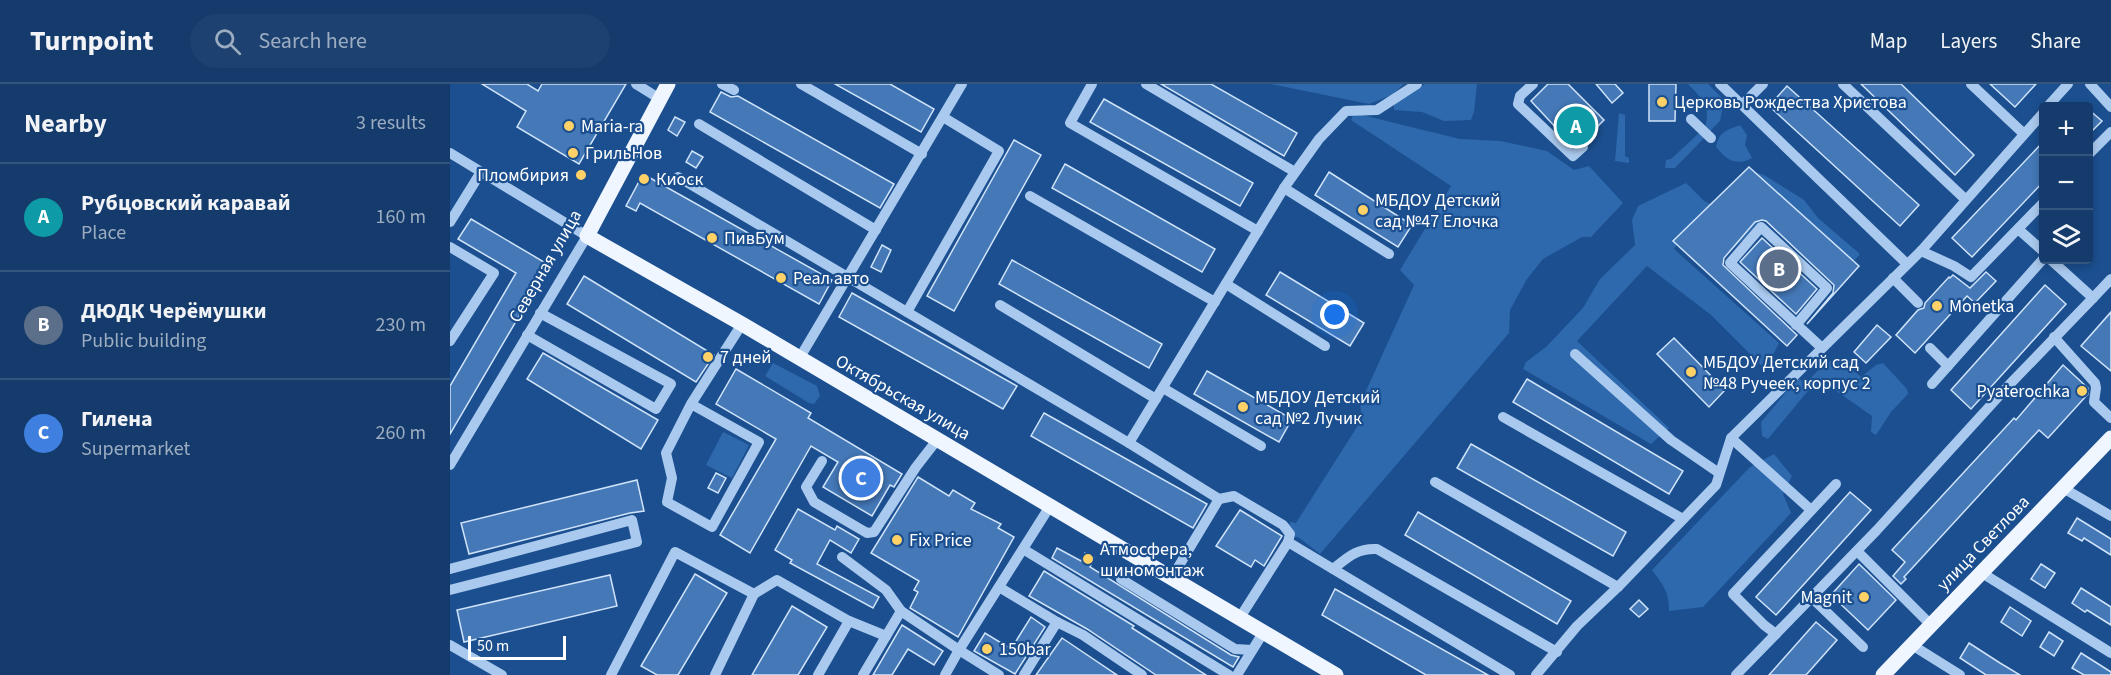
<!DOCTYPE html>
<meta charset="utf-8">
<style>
:root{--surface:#143b6b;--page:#1d4271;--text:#f1f3f6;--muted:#9dadc1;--line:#33557e;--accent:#8c9099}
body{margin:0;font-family:"Source Sans 3",sans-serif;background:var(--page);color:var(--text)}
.controls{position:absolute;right:18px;top:18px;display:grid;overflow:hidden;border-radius:6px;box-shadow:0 3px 9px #0003}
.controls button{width:54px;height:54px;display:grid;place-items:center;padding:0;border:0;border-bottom:2px solid var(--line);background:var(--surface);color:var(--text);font:30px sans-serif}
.scale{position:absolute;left:18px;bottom:15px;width:98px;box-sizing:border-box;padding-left:6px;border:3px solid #fff;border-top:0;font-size:16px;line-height:21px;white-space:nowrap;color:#fff;-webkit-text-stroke:4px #1b4f8f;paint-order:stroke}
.you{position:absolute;left:885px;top:231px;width:21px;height:21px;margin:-15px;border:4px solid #fff;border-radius:50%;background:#1a73e8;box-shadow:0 0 0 9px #1a73e833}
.badge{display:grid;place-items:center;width:39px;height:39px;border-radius:50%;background:var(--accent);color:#fff;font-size:20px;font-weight:700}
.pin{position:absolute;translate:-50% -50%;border:3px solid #fff;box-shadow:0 2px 6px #0006}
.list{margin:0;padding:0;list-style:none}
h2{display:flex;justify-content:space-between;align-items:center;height:78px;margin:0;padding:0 24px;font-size:26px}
h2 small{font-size:20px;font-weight:400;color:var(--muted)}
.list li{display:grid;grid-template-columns:39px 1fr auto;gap:18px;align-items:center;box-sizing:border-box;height:108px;padding:0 24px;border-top:2px solid var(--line)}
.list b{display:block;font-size:22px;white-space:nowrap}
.list p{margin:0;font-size:20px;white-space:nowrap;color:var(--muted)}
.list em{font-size:20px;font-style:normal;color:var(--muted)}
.icon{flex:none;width:33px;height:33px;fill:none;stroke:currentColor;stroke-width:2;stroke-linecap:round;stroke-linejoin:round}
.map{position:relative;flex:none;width:1661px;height:591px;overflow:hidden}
header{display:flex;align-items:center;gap:36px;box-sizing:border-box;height:84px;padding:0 30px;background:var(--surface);border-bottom:2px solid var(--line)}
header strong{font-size:28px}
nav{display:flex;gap:33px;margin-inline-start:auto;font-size:21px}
.search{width:420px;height:54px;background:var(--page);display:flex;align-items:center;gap:15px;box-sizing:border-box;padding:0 21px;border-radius:33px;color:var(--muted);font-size:22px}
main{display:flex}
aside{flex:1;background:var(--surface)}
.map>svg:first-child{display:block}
</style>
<header>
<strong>Turnpoint</strong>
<div class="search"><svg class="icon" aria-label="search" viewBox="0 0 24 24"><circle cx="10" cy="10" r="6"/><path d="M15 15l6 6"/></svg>Search here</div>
<nav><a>Map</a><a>Layers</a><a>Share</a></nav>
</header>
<main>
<aside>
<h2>Nearby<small>3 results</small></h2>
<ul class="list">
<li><span class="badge" style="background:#0f9aa8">A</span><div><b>Рубцовский каравай</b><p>Place</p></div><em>160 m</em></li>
<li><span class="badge" style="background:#5c6f8a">B</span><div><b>ДЮДК Черёмушки</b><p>Public building</p></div><em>230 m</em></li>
<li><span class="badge" style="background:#3f7fe0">C</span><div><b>Гилена</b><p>Supermarket</p></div><em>260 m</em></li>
</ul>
</aside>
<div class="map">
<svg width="1661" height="591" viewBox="0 0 1661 591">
<rect width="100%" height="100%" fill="#1b4f8f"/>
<!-- green -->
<g fill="#2e69ad">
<path d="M821,0H954L942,11L919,20Z"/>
<path d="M975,0H1027L1024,28L1021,36L994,37L972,28L944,26V20Z"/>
<path d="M1238,0H1258L1274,16L1270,37L1259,48L1255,44C1261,21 1253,16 1238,0Z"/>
<path d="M904,29L1010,55L1051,57L1097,67L1124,86L1139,82L1173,119L1141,153H1132L1093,175L1077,195L1060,226L1059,249L870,470L848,453H845L838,441L841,438L846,439L912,335L910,320L964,201L950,186L1001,102L901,36Z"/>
<path d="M1169,29L1175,31V72L1179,74V79L1165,77Z"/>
<path d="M1290,41L1297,51L1295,61L1302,74C1285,83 1276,75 1266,63C1269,47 1278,46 1290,41Z"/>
<path d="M1249,49L1256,52L1225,84H1215L1216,76L1221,75Z"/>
<path d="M1299,87L1314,91L1354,116L1368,134L1410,170L1400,182L1380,196L1312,134L1294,155L1274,173L1231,155L1224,165L1329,259L1324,269L1312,282L1261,231L1197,182L1127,257L1219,344L1201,360L1073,285L1076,278L1096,263L1133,224L1150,195L1185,161L1182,136L1188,122L1236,99L1254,117L1264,122Z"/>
<path d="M1389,275L1411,293L1426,281L1433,279L1457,305L1458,310L1441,328L1426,351L1421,348L1422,332L1372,297L1357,308L1318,355L1312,352L1311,338L1348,294L1355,299L1377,278Z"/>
<path d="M323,279L367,302L370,312L364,320L359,319L315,292Z"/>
<path d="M273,348L299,361L282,394L256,381Z"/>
<path d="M1324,370L1342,392L1333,410L1341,429L1253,523L1219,527C1219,507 1213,501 1202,486L1300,383Z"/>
</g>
<!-- building -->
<g fill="#4478b7" stroke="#cfe3fa" stroke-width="1.5">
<path d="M32,0H77L88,7L92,0H176L129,80L67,43L76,27Z"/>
<path d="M385,0H440L484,25L471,48Z"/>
<path d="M711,0H761L847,49L834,72Z"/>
<path d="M1098,0H1118L1154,36L1134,56L1128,57L1123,62L1081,17Z"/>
<path d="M1146,0H1165L1173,9L1162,19Z"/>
<path d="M1199,0H1226L1225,37H1199Z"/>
<path d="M1411,0H1451L1524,71L1505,91Z"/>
<path d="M1540,0H1586L1565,23Z"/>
<path d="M1337,2L1469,121L1450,142L1319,22Z"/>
<path d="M271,8L281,13L288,12L444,100L430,124L260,28Z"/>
<path d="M654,15L803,99L790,122L640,38Z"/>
<path d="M1638,25L1652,37L1638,51Z"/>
<path d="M225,33L235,38L227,52L218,46Z"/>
<path d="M564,56L591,71L504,227L477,212Z"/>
<path d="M1593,58V98L1522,173L1502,154Z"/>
<path d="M242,67L253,73L246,84L236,78Z"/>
<path d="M615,80L765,165L752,188L602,104Z"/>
<path d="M1299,83L1409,182L1357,240L1383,209L1384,201L1316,137L1312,136L1305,138L1274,174L1273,181L1347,251L1337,262L1223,157Z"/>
<path d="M879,88L962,141L948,163L865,111Z"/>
<path d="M193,90L382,196L369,220L190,119L186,127L176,122Z"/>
<path d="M21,135L99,181L0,350V302L66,189L8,155Z"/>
<path d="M1312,154L1367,205L1346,230L1290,178Z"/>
<path d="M432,161L441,166L431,188L421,183Z"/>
<path d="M562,176L712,260L699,284L549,200Z"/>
<path d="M830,188L914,239L900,262L816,211Z"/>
<path d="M1536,188L1546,197L1525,219L1517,212L1465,269L1446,251L1468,226L1474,224L1475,219L1499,193L1500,194L1503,191L1520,204Z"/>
<path d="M134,192L264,271L246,298L117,220Z"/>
<path d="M1595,201L1616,220L1521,325L1501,306Z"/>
<path d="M402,209L567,302L553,325L389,233Z"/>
<path d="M1661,228V287L1631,262Z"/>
<path d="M1427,241L1441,253L1416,279L1404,268Z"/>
<path d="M1224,254L1275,306L1259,323L1207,270Z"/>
<path d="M93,269L208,336L191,365L77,295Z"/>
<path d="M1613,281L1638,304V310L1598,354L1589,346L1454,493L1456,495L1451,500L1443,492L1455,478L1442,466L1564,334L1566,336Z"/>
<path d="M286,285L361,329L358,334L452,390L444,403L440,401L422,432L373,403L388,378L361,362L300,469L270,451L326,355L266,320Z"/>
<path d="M757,287L842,335L829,358L744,310Z"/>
<path d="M1077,295L1233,387L1219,410L1063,318Z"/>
<path d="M594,329L757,420L743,444L581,352Z"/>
<path d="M1021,360L1176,448L1163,472L1007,384Z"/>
<path d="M266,389L276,394L268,409L258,404Z"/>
<path d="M468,393L499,412L503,406L525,419L521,425L551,440L548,444L564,453L508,553L460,524L468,508L464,506L469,497L421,469Z"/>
<path d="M187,396L194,427L180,429L19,470L11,439Z"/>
<path d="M1400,408L1421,426L1326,531L1306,513Z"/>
<path d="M348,425L385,446L387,442L409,455L401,469L380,456L367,480L429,513L423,524L340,479L342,476L325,466Z"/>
<path d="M790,426L832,452L814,482L805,476L801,483L766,462Z"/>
<path d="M968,428L1121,517L1107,540L955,451Z"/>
<path d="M1627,434L1661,455V471L1634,454L1632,457L1618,449Z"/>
<path d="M607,464L631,477L635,469L644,474L640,483L781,571L789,573L783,583L602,474Z"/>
<path d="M1409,480L1446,516L1418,546L1381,511Z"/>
<path d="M1591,480L1605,489L1595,504L1581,495Z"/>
<path d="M594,487L684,542L682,544L756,591H706L637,545L579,512Z"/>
<path d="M245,490L277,509L228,591H207L191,582Z"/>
<path d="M160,491L167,522L14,558L7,526Z"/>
<path d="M1631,504L1661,523V541L1637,526L1635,528L1622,519Z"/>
<path d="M885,505L1038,591H976L872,531Z"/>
<path d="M1189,516L1198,525L1189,533L1180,525Z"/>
<path d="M342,522L377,543L348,591H302Z"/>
<path d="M1560,523L1581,537L1572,552L1551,538Z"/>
<path d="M581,533L595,543L565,590L524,567L535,549L561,565Z"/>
<path d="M1366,538L1387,556L1356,591H1319Z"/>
<path d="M452,541L493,567L484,581L458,565L442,591H423Z"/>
<path d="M1599,548L1613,557L1604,572L1590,563Z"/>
<path d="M612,554L667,591H586Z"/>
<path d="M1519,559L1550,579L1570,591H1536L1510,574Z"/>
<path d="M1631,569L1661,588V591H1634L1622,584Z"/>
</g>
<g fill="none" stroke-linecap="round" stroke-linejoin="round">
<!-- minor -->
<g stroke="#a9c9ee" stroke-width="10">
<path d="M186,0L210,15"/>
<path d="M272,0L284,6"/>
<path d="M351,0L472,70"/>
<path d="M642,0L620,39L808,147"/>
<path d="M696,0L845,88"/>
<path d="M1083,0L1070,12L1068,20L1123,72L1133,63"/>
<path d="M1270,0L1292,21"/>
<path d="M1313,0L1292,21L1457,180"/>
<path d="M1393,0L1515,115"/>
<path d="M1521,0L1574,50"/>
<path d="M1640,0L1661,23"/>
<path d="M1598,22L1618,0"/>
<path d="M1241,35L1261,54"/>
<path d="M249,40L426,146"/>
<path d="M0,69L137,152L0,381"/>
<path d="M1638,71L1661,48"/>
<path d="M228,93L679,359L769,415L721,495"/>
<path d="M834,104L939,170"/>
<path d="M580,112L765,218"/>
<path d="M0,138L31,88"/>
<path d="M1568,145L1594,168"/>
<path d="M0,163L44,189L0,257"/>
<path d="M1471,167L1504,182L1521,193L1594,118"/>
<path d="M1443,194L1468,219"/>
<path d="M776,200L875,262"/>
<path d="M1643,214L1661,195"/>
<path d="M550,221L706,315"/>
<path d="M457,228L549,67L493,33"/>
<path d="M1346,241L1377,204L1311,143L1280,179L1372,264"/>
<path d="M77,251L206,325L221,300L90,229"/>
<path d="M1604,253L1645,299L1646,304L1644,318L1661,334"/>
<path d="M1480,264L1498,282"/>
<path d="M1125,270L1221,356L1269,389"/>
<path d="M349,275L512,0"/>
<path d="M1482,300L1594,174"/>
<path d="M713,304L811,362"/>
<path d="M241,320L216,369L222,394L217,418L262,443L309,358L241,320L292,240"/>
<path d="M1053,333L1233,435"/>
<path d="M1281,354L1361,426"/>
<path d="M679,359L834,104L869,55L896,27L927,26L967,0"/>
<path d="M372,377L356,403L364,418L417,449L424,448L466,383L487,356"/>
<path d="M985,398L1168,503"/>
<path d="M1613,404L1661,432"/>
<path d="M769,415L784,412L833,441L840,450L838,458L789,535"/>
<path d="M838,458L1060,591"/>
<path d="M573,465L779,591"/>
<path d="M1407,467L1481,541"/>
<path d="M392,473L436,506L451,527L509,566L495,591"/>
<path d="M0,485L182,436L187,458L0,506"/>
<path d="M883,485C898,473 907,464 927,465L1107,568"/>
<path d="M1532,489L1661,569"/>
<path d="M671,495L785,565L802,566"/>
<path d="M549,503L607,538L633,551L692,591"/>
<path d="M304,510L327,496L399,537L368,591"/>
<path d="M1362,514L1413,563"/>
<path d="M399,537L436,552"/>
<path d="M1326,550L1314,541L1283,510L1386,400"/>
<path d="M0,561L52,591"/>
<path d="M1462,561L1510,591"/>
<path d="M161,591L225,468L304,510L265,591"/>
<path d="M413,591L451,527"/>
<path d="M549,591L509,566L600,422"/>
<path d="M574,591L607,538"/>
<path d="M787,591L813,549"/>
<path d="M1086,591L1127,542L1168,503L1266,401L1281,354L1471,167L1594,28"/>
<path d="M1286,591L1427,446L1559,301L1643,214L1601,176"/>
</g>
<!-- major -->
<g stroke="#f0f6ff" stroke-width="15">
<path d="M218,0L137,152L292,240L886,591"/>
<path d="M1433,591L1661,354"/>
</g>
</g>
<!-- markers -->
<g fill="#ffd166" stroke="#1b4f8f" stroke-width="2">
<circle cx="1212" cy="18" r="6"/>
<circle cx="119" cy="42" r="6"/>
<circle cx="123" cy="69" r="6"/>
<circle cx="131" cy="91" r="6"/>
<circle cx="194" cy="95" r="6"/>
<circle cx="913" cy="126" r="6"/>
<circle cx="262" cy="154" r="6"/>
<circle cx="331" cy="194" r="6"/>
<circle cx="1487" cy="222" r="6"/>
<circle cx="258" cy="273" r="6"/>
<circle cx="1241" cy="288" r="6"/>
<circle cx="1632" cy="307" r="6"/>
<circle cx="793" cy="323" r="6"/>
<circle cx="447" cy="456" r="6"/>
<circle cx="638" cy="475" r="6"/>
<circle cx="1414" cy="513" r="6"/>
<circle cx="537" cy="565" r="6"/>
</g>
<g text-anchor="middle" stroke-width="4.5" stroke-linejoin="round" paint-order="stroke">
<!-- poi labels -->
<g font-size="18" fill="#fff" stroke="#1b4f8f" text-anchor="start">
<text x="1224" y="24">Церковь Рождества Христова</text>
<text x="131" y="48">Maria-ra</text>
<text x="135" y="75">ГрильНов</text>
<text x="119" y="97" text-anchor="end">Пломбирия</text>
<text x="206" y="101">Киоск</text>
<text x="925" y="122">МБДОУ Детский<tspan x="925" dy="21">сад №47 Елочка</tspan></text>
<text x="274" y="160">ПивБум</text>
<text x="343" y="200">Реал авто</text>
<text x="1499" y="228">Monetka</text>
<text x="270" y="279">7 дней</text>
<text x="1253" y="284">МБДОУ Детский сад<tspan x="1253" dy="21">№48 Ручеек, корпус 2</tspan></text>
<text x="1620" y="313" text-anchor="end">Pyaterochka</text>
<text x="805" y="319">МБДОУ Детский<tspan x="805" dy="21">сад №2 Лучик</tspan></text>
<text x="459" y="462">Fix Price</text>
<text x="650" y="471">Атмосфера,<tspan x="650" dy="21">шиномонтаж</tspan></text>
<text x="1402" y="519" text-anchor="end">Magnit</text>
<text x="549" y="571">150bar</text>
</g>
<!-- street labels -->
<g font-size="18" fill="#fff" stroke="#1b4f8f">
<text transform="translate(95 182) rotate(-60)" y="6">Северная улица</text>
<text transform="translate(453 313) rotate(30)" y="6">Октябрьская улица</text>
<text transform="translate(1533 459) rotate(-46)" y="6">улица Светлова</text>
</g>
</g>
</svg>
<div class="controls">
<button>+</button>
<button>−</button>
<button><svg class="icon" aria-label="layers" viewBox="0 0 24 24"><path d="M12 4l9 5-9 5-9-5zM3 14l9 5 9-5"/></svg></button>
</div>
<div class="scale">50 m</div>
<div class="you"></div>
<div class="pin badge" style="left:1126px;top:42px;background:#0f9aa8">A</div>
<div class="pin badge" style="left:1329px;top:185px;background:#5c6f8a">B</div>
<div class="pin badge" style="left:411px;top:394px;background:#3f7fe0">C</div>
</div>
</main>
